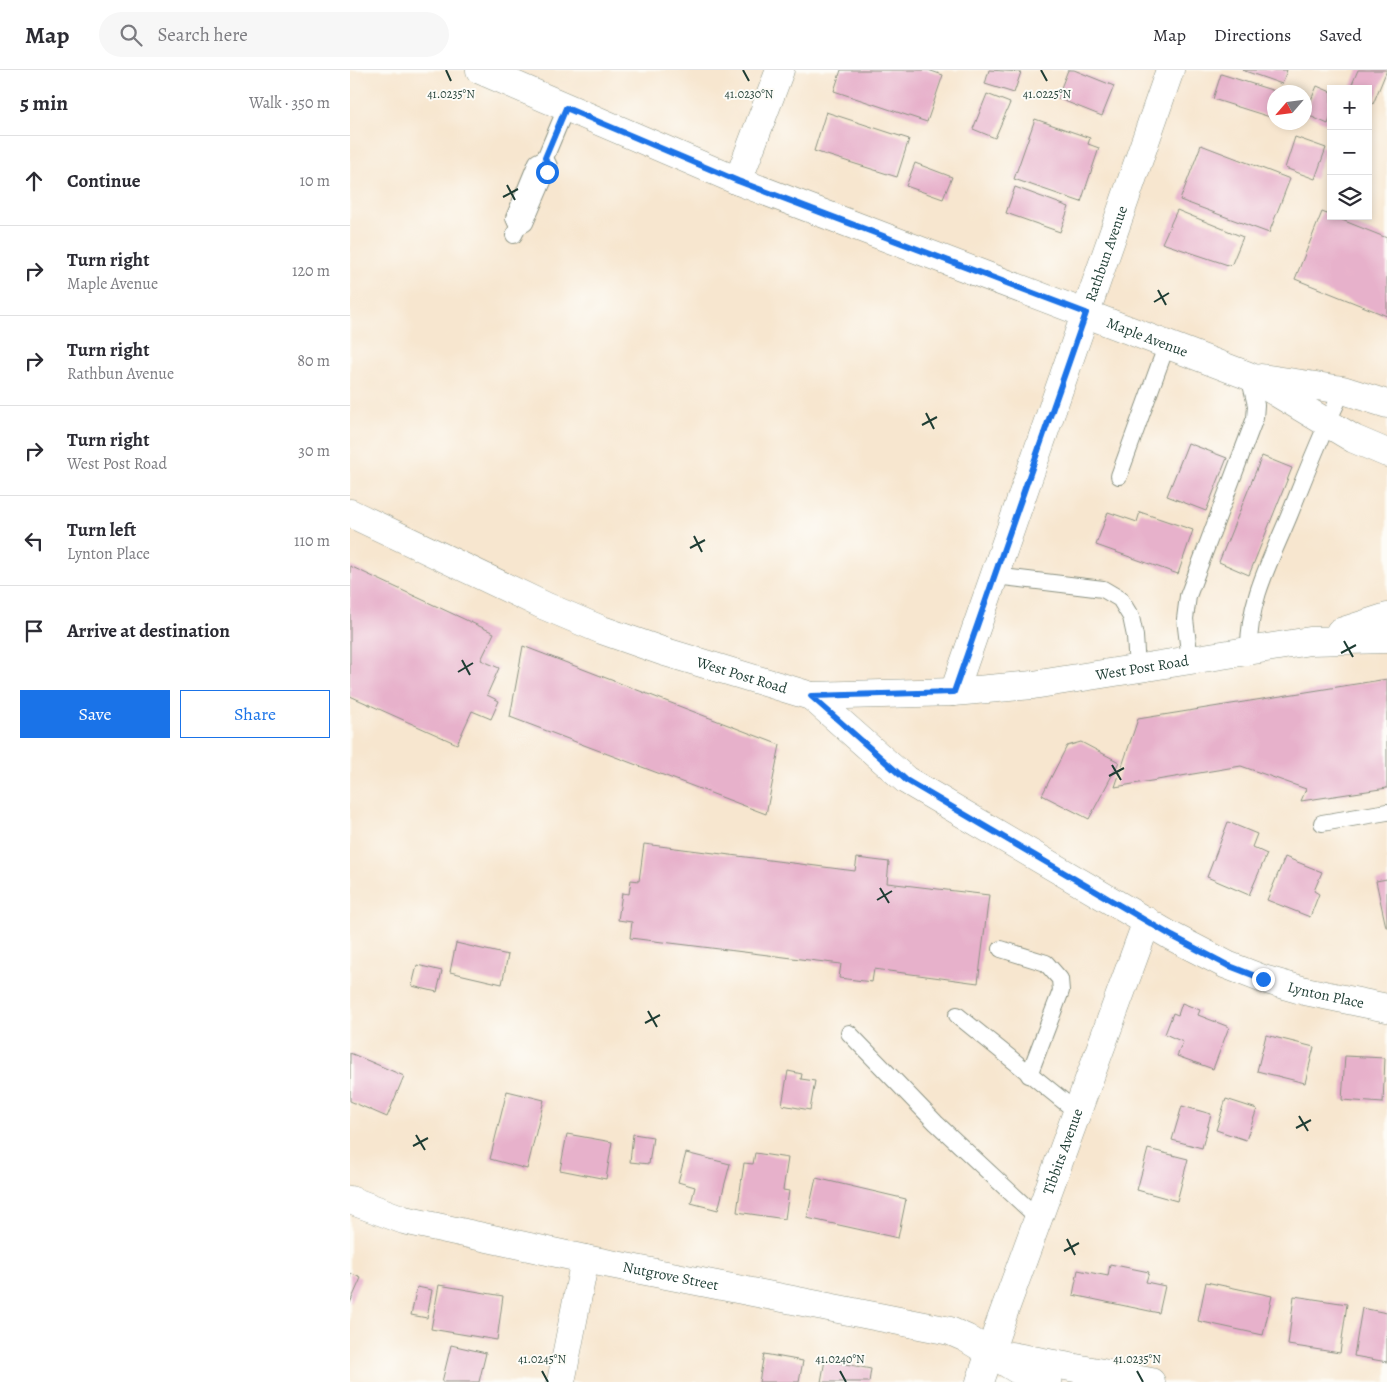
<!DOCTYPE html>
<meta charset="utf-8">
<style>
:root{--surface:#fff;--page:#f7f7f7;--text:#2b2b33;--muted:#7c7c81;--line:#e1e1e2;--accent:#1a73e8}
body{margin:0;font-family:Alegreya,serif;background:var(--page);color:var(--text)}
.controls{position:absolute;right:15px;top:15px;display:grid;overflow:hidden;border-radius:0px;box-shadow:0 2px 8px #0003}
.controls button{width:45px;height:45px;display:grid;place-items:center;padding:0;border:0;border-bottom:1px solid var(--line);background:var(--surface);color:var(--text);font:25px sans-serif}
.compass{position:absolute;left:917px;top:15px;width:45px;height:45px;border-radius:50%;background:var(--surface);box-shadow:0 2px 8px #0003;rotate:242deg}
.stop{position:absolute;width:15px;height:15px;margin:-11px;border:4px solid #1a73e8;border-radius:50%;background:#fff}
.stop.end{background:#1a73e8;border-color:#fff;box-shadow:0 1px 5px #0008}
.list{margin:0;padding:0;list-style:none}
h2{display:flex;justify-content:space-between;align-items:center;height:65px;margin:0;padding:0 20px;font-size:21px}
h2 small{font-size:16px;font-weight:400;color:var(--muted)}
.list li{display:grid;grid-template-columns:32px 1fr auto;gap:15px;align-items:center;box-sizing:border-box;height:90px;padding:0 20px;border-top:1px solid var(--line)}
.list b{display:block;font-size:19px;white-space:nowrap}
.list p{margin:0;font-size:16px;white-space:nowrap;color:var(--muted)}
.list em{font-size:16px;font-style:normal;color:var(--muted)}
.actions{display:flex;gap:10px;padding:15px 20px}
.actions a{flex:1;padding:11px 0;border:1px solid var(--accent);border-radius:0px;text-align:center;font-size:18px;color:var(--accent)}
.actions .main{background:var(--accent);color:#fff}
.icon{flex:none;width:28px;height:28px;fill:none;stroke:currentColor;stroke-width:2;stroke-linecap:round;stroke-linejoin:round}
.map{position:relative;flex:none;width:1037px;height:1312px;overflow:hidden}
header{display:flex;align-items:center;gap:30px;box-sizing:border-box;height:70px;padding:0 25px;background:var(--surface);border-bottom:1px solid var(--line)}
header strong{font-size:24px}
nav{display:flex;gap:28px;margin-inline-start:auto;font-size:18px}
.search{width:350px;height:45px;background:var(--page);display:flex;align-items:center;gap:12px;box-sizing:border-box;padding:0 18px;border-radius:28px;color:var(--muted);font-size:19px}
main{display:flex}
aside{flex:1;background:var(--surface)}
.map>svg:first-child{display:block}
</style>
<header>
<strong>Map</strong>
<div class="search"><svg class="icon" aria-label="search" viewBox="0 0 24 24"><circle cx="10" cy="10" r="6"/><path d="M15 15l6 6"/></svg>Search here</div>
<nav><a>Map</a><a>Directions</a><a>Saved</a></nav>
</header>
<main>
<aside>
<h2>5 min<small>Walk · 350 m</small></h2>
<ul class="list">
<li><svg class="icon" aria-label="ahead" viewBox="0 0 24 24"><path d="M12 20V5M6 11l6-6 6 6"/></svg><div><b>Continue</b></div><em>10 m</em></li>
<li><svg class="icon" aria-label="right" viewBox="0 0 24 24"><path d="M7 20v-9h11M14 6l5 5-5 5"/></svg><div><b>Turn right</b><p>Maple Avenue</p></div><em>120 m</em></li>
<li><svg class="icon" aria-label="right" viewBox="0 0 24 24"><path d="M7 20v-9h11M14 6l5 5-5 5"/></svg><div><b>Turn right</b><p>Rathbun Avenue</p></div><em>80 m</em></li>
<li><svg class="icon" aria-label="right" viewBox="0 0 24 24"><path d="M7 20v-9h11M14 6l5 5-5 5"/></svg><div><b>Turn right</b><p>West Post Road</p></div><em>30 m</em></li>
<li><svg class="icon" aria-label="left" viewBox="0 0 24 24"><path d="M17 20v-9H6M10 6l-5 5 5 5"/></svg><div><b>Turn left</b><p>Lynton Place</p></div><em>110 m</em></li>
<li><svg class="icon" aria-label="arrive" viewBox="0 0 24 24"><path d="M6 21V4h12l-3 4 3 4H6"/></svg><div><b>Arrive at destination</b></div></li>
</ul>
<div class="actions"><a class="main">Save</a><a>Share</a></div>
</aside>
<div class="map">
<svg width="1037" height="1312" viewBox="0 0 1037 1312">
<rect width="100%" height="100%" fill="#fdfcf7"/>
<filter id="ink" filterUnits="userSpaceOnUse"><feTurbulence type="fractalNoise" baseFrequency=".02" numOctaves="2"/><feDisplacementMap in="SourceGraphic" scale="10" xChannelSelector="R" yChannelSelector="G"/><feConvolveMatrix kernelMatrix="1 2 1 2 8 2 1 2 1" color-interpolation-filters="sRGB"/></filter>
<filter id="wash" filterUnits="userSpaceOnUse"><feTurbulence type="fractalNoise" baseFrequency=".0096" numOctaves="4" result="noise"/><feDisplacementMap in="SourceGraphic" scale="20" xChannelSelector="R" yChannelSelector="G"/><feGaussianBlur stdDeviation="1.12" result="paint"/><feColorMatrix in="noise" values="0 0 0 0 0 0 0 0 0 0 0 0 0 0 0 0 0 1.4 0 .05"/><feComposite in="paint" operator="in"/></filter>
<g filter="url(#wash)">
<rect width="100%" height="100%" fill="#f7e6cf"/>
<g id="blocks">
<!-- building -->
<g fill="#e7b1cb">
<path d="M491,0H578L593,5L577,52L484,21Z"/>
<path d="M639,0L671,2L664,23L635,14Z"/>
<path d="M718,0H724L764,16L752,46L707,28Z"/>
<path d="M892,0H937L932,14Z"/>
<path d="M1008,0H1037L1023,34L1018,32V19H1000Z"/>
<path d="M871,4L928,22H924V33L920,47L863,29Z"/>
<path d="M967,16L981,22V46L978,54L955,44Z"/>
<path d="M637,24L660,33L645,68L623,59Z"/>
<path d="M476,42L559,69L547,107L464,81Z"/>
<path d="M685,49L740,68L738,74L749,78L731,132L664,109Z"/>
<path d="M945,67L976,78L965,109L935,98Z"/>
<path d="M851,75L940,109L919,163L830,130Z"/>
<path d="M565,93L602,107L593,129L556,116Z"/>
<path d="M665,117L719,137L710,162L656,143Z"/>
<path d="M827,140L893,167L881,196L812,173Z"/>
<path d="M972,142L1037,168V246L945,209Z"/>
<path d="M838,373L877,388L856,441L817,426Z"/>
<path d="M912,386L942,398L899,505L869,492Z"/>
<path d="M758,442L787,452L790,442L843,460L828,504L746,475Z"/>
<path d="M0,496L144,563L131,590L149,598L137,625L149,631L141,649L122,641L107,674L0,626Z"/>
<path d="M173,576L430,675L416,744L160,647Z"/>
<path d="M1037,609V718L951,731L956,719L891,696L765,717L788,649Z"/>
<path d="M731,672L769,692L739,749L692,725L717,676Z"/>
<path d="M878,752L907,764L902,777L917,784L899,825L857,807Z"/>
<path d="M294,774L505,801L507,788L539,792L537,813L639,825L628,913L524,899L522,912L489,908L491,894L280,868L282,852L268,850L272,823L279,824L281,810L289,811Z"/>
<path d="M935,787L972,802L964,821L969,824L960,847L917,830Z"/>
<path d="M1037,809V857H1036L1026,811Z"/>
<path d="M106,873L158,885L152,914L100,902Z"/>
<path d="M67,895L92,901L87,922L62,916Z"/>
<path d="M832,933L850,940L848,945L879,957L863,999L827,986L833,972L815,964L823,943L828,945Z"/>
<path d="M916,965L964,977L955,1013L907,1001Z"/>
<path d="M0,983L54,1006L37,1047L0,1031Z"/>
<path d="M995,986L1035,988L1033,1033L992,1030Z"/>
<path d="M438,1001L452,1004L451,1009L465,1011L460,1040L432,1035Z"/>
<path d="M157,1021L194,1030L177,1099L140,1089Z"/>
<path d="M876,1029L907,1039L896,1070L866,1060Z"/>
<path d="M832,1036L861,1044L852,1078L822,1070Z"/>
<path d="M217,1064L262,1072L256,1109L210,1100Z"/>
<path d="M283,1064L303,1067L299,1094L280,1092Z"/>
<path d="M798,1079L838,1089L827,1131L787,1120Z"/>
<path d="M336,1083L380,1094L368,1140L341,1133L345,1117L328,1112Z"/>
<path d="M405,1083L438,1088L433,1120L439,1121L435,1149L387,1142L394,1093L403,1094Z"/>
<path d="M466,1108L556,1129L548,1168L457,1148Z"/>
<path d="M760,1194L799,1202L796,1212L815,1216L809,1243L723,1225L728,1200L758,1206Z"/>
<path d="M0,1203L11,1208L0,1233Z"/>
<path d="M856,1212L922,1226L913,1265L848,1251Z"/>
<path d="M89,1215L153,1226L147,1270L81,1259Z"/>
<path d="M67,1217L82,1220L77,1248L61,1245Z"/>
<path d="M944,1226L997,1234L990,1283L938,1275Z"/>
<path d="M1012,1238L1037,1243V1292L1004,1286Z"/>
<path d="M101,1275L136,1283L129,1312H92Z"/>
<path d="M414,1284L453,1291L449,1312H409Z"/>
<path d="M475,1290L521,1299L519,1312H471Z"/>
</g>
</g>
</g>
<g filter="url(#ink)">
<use href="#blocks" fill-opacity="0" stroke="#8b9282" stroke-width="1"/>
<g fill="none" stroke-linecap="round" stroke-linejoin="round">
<!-- lane casing -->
<g stroke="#8b9282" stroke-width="18">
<g id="lane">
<path d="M195,88L216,38"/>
<path d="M164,165L168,157L175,153L197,102L199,96L195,88L187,92L164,148L168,157"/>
<path d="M769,406L817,274"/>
<path d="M645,506L753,519L770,529L781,547L785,566L787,598"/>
<path d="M899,581C898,531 920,492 939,446C956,404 972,361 993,320"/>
<path d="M840,590L835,549L838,526L905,348L906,335L899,306"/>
<path d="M972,753L1037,742"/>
<path d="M651,879L696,893L710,909L711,921L679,1005"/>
<path d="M607,945L727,1042"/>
<path d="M499,963L586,1053L689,1149"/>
</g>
</g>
<!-- street casing -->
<g stroke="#8b9282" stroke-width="29">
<g id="street">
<path d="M388,111L430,0"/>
<path id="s1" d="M0,1130L54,1150L110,1162L235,1189L600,1261L616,1268L668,1300L698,1312"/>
<path d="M661,1286L801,1312"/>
<path d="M211,1312L235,1189"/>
<path id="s2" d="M630,1312L651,1250L797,851"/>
</g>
</g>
<!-- secondary casing -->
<g stroke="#8b9282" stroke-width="29">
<g id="secondary">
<path id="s3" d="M130,0L388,111L899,306L1004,369L1037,383"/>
<path d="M911,308L993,320L1037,334"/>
<path id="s4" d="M604,622L820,0"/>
<path id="s5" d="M461,626L556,710L821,866L877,895L913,909L955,921L1037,938"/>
</g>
</g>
<!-- primary casing -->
<g stroke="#8b9282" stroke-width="29">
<g id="primary">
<path id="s6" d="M0,443L195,536L252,560L312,581L461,626L604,622L683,615L960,571L1037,569"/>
<path d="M990,562L1037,547"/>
</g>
</g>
<!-- lane -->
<use href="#lane" stroke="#fff" stroke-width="16"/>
<!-- street -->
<use href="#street" stroke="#fff" stroke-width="28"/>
<!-- secondary -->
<use href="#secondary" stroke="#fff" stroke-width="28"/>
<!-- primary -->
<use href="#primary" stroke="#fff" stroke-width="28"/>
</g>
</g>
<g fill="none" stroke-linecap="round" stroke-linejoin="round" filter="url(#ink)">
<!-- route -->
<path stroke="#1a73e8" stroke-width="6" d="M197,102L198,96L195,88L216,38L388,111L736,243L604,622L461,626L556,710L822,866L877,895L913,909"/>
</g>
<!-- ticks -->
<path fill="none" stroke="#1f3d34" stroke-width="2" d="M96,0L101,11M393,0L399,11M691,0L697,11M157,115L165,130M153,127L168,119M808,220L816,235M804,232L819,223M576,343L584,359M572,355L587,347M344,466L352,482M340,478L355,470M994,571L1003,587M991,583L1006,575M112,590L120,605M108,602L123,593M762,695L771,710M759,706L774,698M530,818L539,833M527,830L542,821M298,941L307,957M295,953L310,945M949,1046L958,1061M946,1058L961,1050M66,1065L75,1080M63,1076L78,1068M717,1169L725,1185M714,1181L729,1173M192,1301L198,1312M490,1301L496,1312M787,1301L793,1312"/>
<g text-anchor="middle" stroke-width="4" stroke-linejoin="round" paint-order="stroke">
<!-- street labels -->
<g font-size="15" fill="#1f3d34" stroke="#fdfcf7">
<text dy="5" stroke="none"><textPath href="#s4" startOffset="464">Rathbun Avenue</textPath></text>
<text dy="5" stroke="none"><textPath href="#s3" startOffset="719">Maple Avenue</textPath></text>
<text dy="5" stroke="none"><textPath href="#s6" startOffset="830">West Post Road</textPath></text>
<text dy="5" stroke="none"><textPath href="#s6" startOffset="425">West Post Road</textPath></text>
<text dy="5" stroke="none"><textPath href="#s5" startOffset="601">Lynton Place</textPath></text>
<text dy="5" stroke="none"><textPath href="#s2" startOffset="245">Tibbits Avenue</textPath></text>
<text dy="5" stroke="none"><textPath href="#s1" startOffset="330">Nutgrove Street</textPath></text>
</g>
</g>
<g font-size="12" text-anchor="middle" fill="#1f3d34" stroke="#fdfcf7" stroke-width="4" stroke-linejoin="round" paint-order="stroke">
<text x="101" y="28">41.0235°N</text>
<text x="399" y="28">41.0230°N</text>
<text x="697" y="28">41.0225°N</text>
<text x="192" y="1293">41.0245°N</text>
<text x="490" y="1293">41.0240°N</text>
<text x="787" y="1293">41.0235°N</text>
</g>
</svg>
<div class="controls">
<button>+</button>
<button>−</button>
<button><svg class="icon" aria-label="layers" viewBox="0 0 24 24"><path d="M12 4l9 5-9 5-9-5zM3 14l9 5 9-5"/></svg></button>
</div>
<svg class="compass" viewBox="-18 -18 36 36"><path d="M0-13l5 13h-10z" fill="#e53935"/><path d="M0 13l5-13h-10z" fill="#7c7c81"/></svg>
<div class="stop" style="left:197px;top:102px"></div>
<div class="stop end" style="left:913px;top:909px"></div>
</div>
</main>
